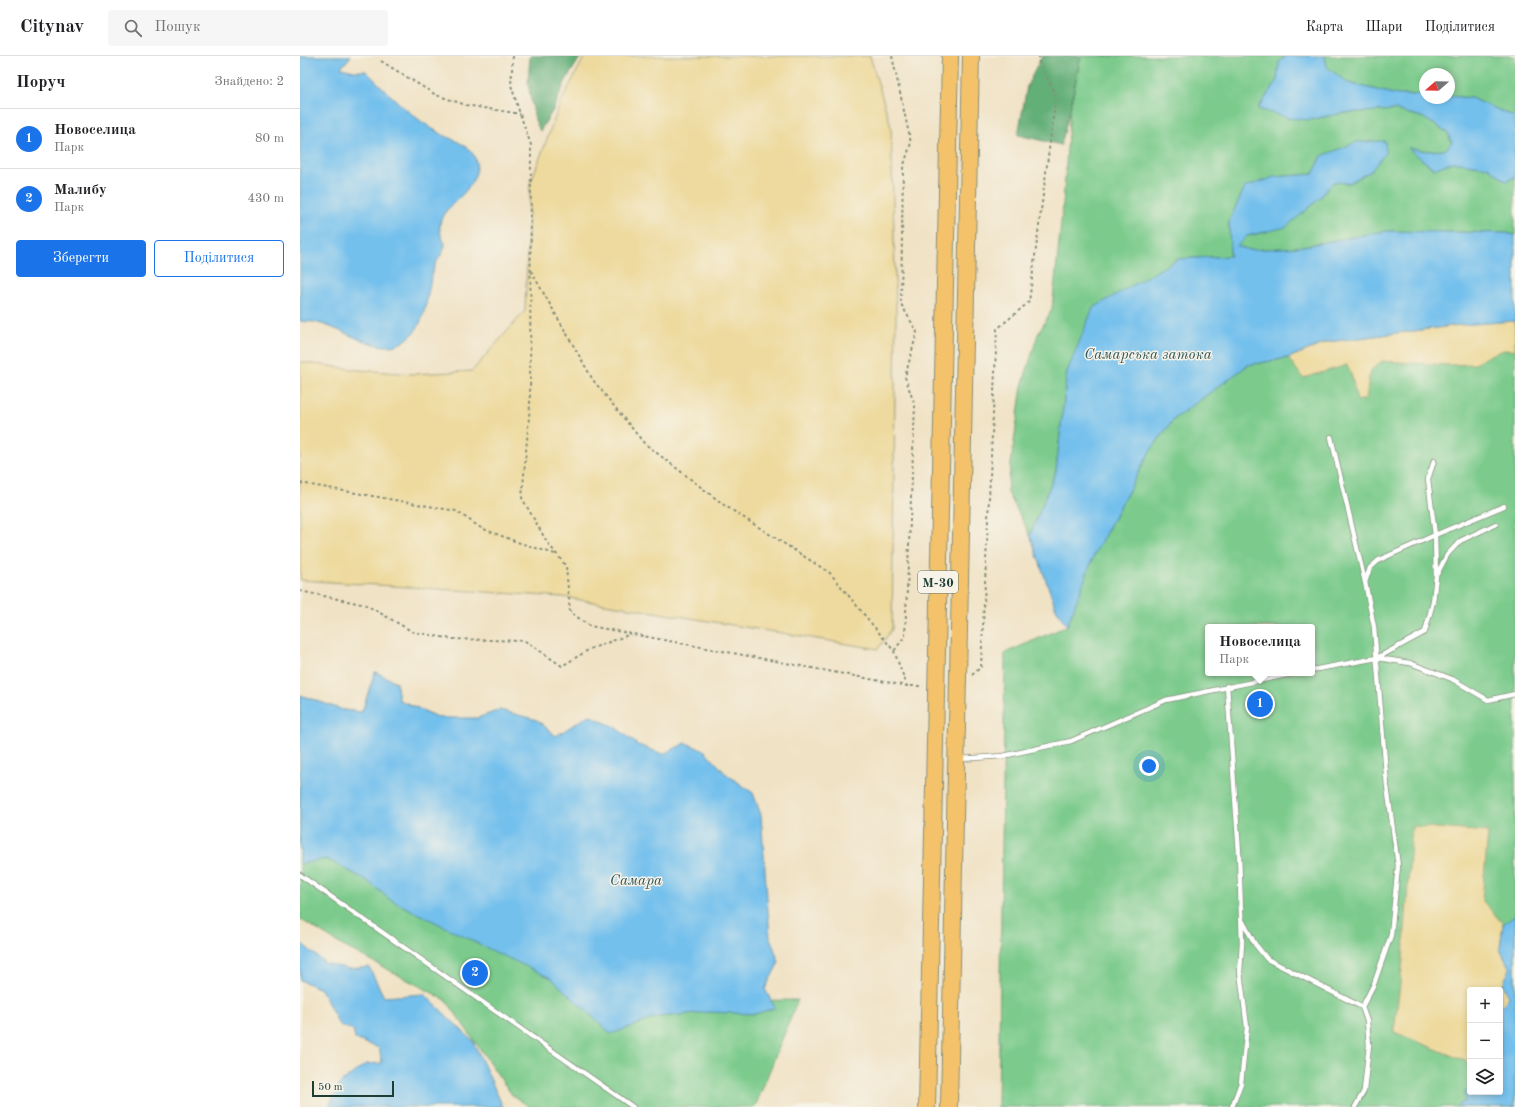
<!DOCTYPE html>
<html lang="uk">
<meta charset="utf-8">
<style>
:root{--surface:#fff;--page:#f6f6f6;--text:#202124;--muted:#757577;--line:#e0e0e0;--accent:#1a73e8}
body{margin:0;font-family:"Old Standard TT",serif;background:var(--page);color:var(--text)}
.controls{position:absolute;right:12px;bottom:12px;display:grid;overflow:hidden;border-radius:4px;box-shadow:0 2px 6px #0003}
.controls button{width:36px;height:36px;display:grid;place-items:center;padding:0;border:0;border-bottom:1px solid var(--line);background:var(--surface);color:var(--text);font:20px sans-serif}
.compass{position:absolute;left:1119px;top:12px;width:36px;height:36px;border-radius:50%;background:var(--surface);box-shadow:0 2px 6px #0003;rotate:250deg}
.scale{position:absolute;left:12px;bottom:10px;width:82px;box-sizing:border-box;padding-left:4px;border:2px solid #1f3d34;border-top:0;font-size:11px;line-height:14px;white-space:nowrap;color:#1f3d34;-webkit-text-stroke:3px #f7f3e8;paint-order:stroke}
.you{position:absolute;left:849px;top:710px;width:14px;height:14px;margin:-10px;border:3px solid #fff;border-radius:50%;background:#1a73e8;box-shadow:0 0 0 6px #1a73e833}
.badge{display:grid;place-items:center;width:26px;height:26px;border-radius:50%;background:var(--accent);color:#fff;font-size:13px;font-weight:700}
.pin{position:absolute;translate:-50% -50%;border:2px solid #fff;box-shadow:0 1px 4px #0006}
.popup{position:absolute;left:905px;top:568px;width:110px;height:52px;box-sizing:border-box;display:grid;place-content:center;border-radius:4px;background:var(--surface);filter:drop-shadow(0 1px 3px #0005);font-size:13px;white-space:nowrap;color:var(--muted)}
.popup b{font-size:15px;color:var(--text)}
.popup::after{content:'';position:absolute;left:50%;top:100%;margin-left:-8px;border:8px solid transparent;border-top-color:var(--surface)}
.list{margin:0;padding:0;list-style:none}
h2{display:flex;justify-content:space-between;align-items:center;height:52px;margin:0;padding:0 16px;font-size:17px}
h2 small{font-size:13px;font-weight:400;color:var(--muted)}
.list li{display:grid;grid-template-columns:26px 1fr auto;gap:12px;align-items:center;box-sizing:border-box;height:60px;padding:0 16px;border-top:1px solid var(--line)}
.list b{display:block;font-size:15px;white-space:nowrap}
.list p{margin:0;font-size:13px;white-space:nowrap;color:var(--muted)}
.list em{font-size:13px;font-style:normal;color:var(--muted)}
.actions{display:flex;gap:8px;padding:12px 16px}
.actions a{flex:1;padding:9px 0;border:1px solid var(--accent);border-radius:4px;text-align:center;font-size:14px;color:var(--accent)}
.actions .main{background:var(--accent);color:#fff}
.icon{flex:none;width:22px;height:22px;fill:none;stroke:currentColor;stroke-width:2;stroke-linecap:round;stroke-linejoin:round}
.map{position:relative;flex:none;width:1215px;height:1051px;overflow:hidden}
header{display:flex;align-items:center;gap:24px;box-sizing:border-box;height:56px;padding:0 20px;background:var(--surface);border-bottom:1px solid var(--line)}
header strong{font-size:19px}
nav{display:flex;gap:22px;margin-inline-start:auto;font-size:14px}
.search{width:280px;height:36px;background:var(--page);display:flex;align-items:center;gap:10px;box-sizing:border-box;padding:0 14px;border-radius:4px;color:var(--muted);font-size:15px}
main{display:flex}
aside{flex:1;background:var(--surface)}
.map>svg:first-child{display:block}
</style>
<header>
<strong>Citynav</strong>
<div class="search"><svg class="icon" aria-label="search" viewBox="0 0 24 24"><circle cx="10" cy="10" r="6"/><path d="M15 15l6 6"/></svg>Пошук</div>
<nav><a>Карта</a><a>Шари</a><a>Поділитися</a></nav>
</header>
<main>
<aside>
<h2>Поруч<small>Знайдено: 2</small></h2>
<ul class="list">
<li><span class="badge">1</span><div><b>Новоселица</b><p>Парк</p></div><em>80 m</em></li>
<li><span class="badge">2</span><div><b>Малибу</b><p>Парк</p></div><em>430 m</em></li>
</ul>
<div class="actions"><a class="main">Зберегти</a><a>Поділитися</a></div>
</aside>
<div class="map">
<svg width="1215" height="1051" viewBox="0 0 1215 1051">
<rect width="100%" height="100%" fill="#f7f3e8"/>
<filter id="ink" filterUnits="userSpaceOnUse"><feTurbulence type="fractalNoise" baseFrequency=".025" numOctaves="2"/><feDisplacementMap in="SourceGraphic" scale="8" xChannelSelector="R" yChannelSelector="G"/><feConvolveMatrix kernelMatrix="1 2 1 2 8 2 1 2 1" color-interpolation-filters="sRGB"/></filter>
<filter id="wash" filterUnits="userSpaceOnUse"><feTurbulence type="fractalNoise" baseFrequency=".012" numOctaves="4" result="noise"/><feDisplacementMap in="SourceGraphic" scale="16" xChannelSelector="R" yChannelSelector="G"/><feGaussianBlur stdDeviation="0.9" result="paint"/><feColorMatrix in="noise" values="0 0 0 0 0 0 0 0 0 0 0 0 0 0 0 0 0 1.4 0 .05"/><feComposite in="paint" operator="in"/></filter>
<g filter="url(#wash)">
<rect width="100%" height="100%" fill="#f0e2c5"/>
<!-- green -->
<g fill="#7bcb8c" stroke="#4d8460" fill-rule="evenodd">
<path d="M781,0H986L979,6L977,24L958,52L1009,64L1043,57L1095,54L1122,61L1147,76L1152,86L1145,94L1127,95L1109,92L1133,113L1152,106L1188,111L1206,125L1215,121V179L1206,177L1085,175L998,191L950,194L937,190L947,180L966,176L1018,144L1033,126L1049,127L1071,115L1022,100L1013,118L974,121L929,165L930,200L878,203L767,316L756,415L730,479L707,435L722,330L738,278L752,253L763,148L770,53Z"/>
<path d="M1025,0H1215V61L1171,42L1149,40V18H1125V39H1098L1048,27L1026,11Z"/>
<path d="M1215,265V1051H698L705,597L767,570L794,499L850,395L874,363L948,309L988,302L1028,286ZM908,571H1012V617H908ZM1170,934H1200V1036H1170Z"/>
<path d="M75,616L96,626L99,644L140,662L308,946L498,944L455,1051H230L212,1039L146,944L43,890L0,863V639L43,654L62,656Z"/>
</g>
<!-- forest -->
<g fill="#64af78" stroke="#427656">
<path d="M230,0H281L265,26L253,54L240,75L235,64L228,28Z"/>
<path d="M742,0H781L770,53L761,89L718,79L727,30Z"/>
</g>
<!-- sand -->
<g fill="#eeda9e" stroke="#868c69">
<path d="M285,0H570L591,71L596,254L592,573L578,593L263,541L0,524V306L59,314L113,318L172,315L225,255L230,128L261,46Z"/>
<path d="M1212,264L1215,265V295L1207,293L1192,298L1175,308L1148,309L1082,305L1070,315L1066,343L1057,345L1052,321L1047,309L1003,322L988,302L1028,286L1160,269Z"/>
<path d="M1112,770L1188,776L1182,844L1203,868L1200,893L1210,913L1203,928L1210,941L1200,952V934H1170V1007L1094,976L1103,904Z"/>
</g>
<!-- water -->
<g fill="#73c0ed" stroke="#497e90">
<path d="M0,0H51L41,12L54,15H66C90,39 113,63 143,79C153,84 167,88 173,98C186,121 160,140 147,154C139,163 138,171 142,182C144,185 145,187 145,190C143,198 138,202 135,209C125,235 130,272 101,287C79,299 41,272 18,267C12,265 6,266 0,265Z"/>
<path d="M986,0H1025L1027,11L1048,27L1098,39H1125V42H1149V40L1171,42L1215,61V121L1206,125L1188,111L1152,106L1134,113L1108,92L1127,95L1145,94L1152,86L1147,76L1122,61L1095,54L1043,57L1009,64L988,62L958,53L977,24L979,6Z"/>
<path d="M1085,85L1086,96L1071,115L1049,127L1033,126L1018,144L986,171L947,180L937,190L950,194L998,191L1085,175L1206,177L1215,179V265L1160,269L1028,286L988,302L948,309L874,363L850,395L794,499L767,570L756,553L730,479L756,415L767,316L793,252L878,203L930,200L929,165L945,131L974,121L1013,118L1022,100L1057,86Z"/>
<path d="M75,616L96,626L99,644L140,662H177L200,654L237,664L256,680L289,659L315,671L338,689L363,698L386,687L405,695L425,717L453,737L461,759L470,882L479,906L465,933L475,952L455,958L408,956L358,961L311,978L251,922L191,894L91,844L66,824L27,803L0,808V639L43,654L62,656Z"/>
<path d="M1215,860V1051H1156L1165,1045V1036L1170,1034V1036H1200V952L1209,941L1203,928L1210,913L1200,893L1203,868Z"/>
<path d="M0,886L25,907L49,913L69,911L84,941L124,938L173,985L203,1051H28L41,1026L66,1008L82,1007L79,992L55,983L53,974L39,969L21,933L0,924Z"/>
</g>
</g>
<g filter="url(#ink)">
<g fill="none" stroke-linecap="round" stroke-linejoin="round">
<!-- lane casing -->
<g stroke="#88907c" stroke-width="6">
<g id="lane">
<path d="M1031,381L1065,526"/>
<path d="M1137,518L1147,499L1160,485L1196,468"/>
<path d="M1077,602L1125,576L1133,546L1136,520L1135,479L1128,423L1134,405"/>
<path d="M1012,614L1077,602L1110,607L1152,623L1188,644L1215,638"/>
<path d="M927,630L939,797L942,887L940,916L947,971L941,1027L932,1051"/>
<path d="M660,703L703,700L771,685L866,644L996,617"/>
<path d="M0,819L333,1051"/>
<path d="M942,864L955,888L967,903L1062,951L1067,965L1069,989L1064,1035L1055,1051"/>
<path d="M1062,951L1074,928L1091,879L1098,810L1087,730L1074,571L1065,526L1070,512L1079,504L1135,479L1204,450"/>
</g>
</g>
<!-- highway casing -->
<g stroke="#88907c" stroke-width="18">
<g id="highway">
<path d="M627,1051L650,0"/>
<path d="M649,1051L671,0"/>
</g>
</g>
<!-- path -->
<g stroke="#88907c" stroke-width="2" stroke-dasharray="3 3" stroke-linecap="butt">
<path d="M213,0L211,29L220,58L231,89L230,349L222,442L247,486L266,510L270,556L290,570L607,630H623"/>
<path d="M592,0L611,87L603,112L601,248L617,276L605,321L615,350L605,580L594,595"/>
<path d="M81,5L136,39L166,49L220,58"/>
<path d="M231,215L293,324L344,387L424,449L530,517L594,595L607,630"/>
<path d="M0,427L156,455L181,472L220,487L255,498"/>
<path d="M0,535L66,549L113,576L153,583L225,585L262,610L290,593L331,578"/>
<path d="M672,619L681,611L697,273L729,246L756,40L739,6V0"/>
</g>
<!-- lane -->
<use href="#lane" stroke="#fff" stroke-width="4.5"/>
<!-- highway -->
<use href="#highway" stroke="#f4c26a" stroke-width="16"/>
</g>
</g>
<g text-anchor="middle" stroke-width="3" stroke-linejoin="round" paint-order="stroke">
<!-- shield labels -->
<rect fill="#f7f3e8" stroke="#60746a" stroke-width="1" x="618" y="515" width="40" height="22" rx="3"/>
<g font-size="13" font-weight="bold" fill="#1f3d34">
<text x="638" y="531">М-30</text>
</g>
<!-- water labels -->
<g font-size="15" font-style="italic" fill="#305759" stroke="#f7f3e8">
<text x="848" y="303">Самарська затока</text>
<text x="336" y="829">Самара</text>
</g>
</g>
</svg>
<div class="controls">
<button>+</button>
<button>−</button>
<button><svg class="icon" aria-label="layers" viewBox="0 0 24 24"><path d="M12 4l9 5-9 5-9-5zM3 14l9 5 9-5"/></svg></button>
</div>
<svg class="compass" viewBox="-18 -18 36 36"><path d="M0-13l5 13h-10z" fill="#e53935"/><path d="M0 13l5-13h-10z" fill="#757577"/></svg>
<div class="scale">50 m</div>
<div class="you"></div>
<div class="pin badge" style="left:960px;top:648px">1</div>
<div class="popup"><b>Новоселица</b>Парк</div>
<div class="pin badge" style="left:175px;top:917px">2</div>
</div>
</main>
